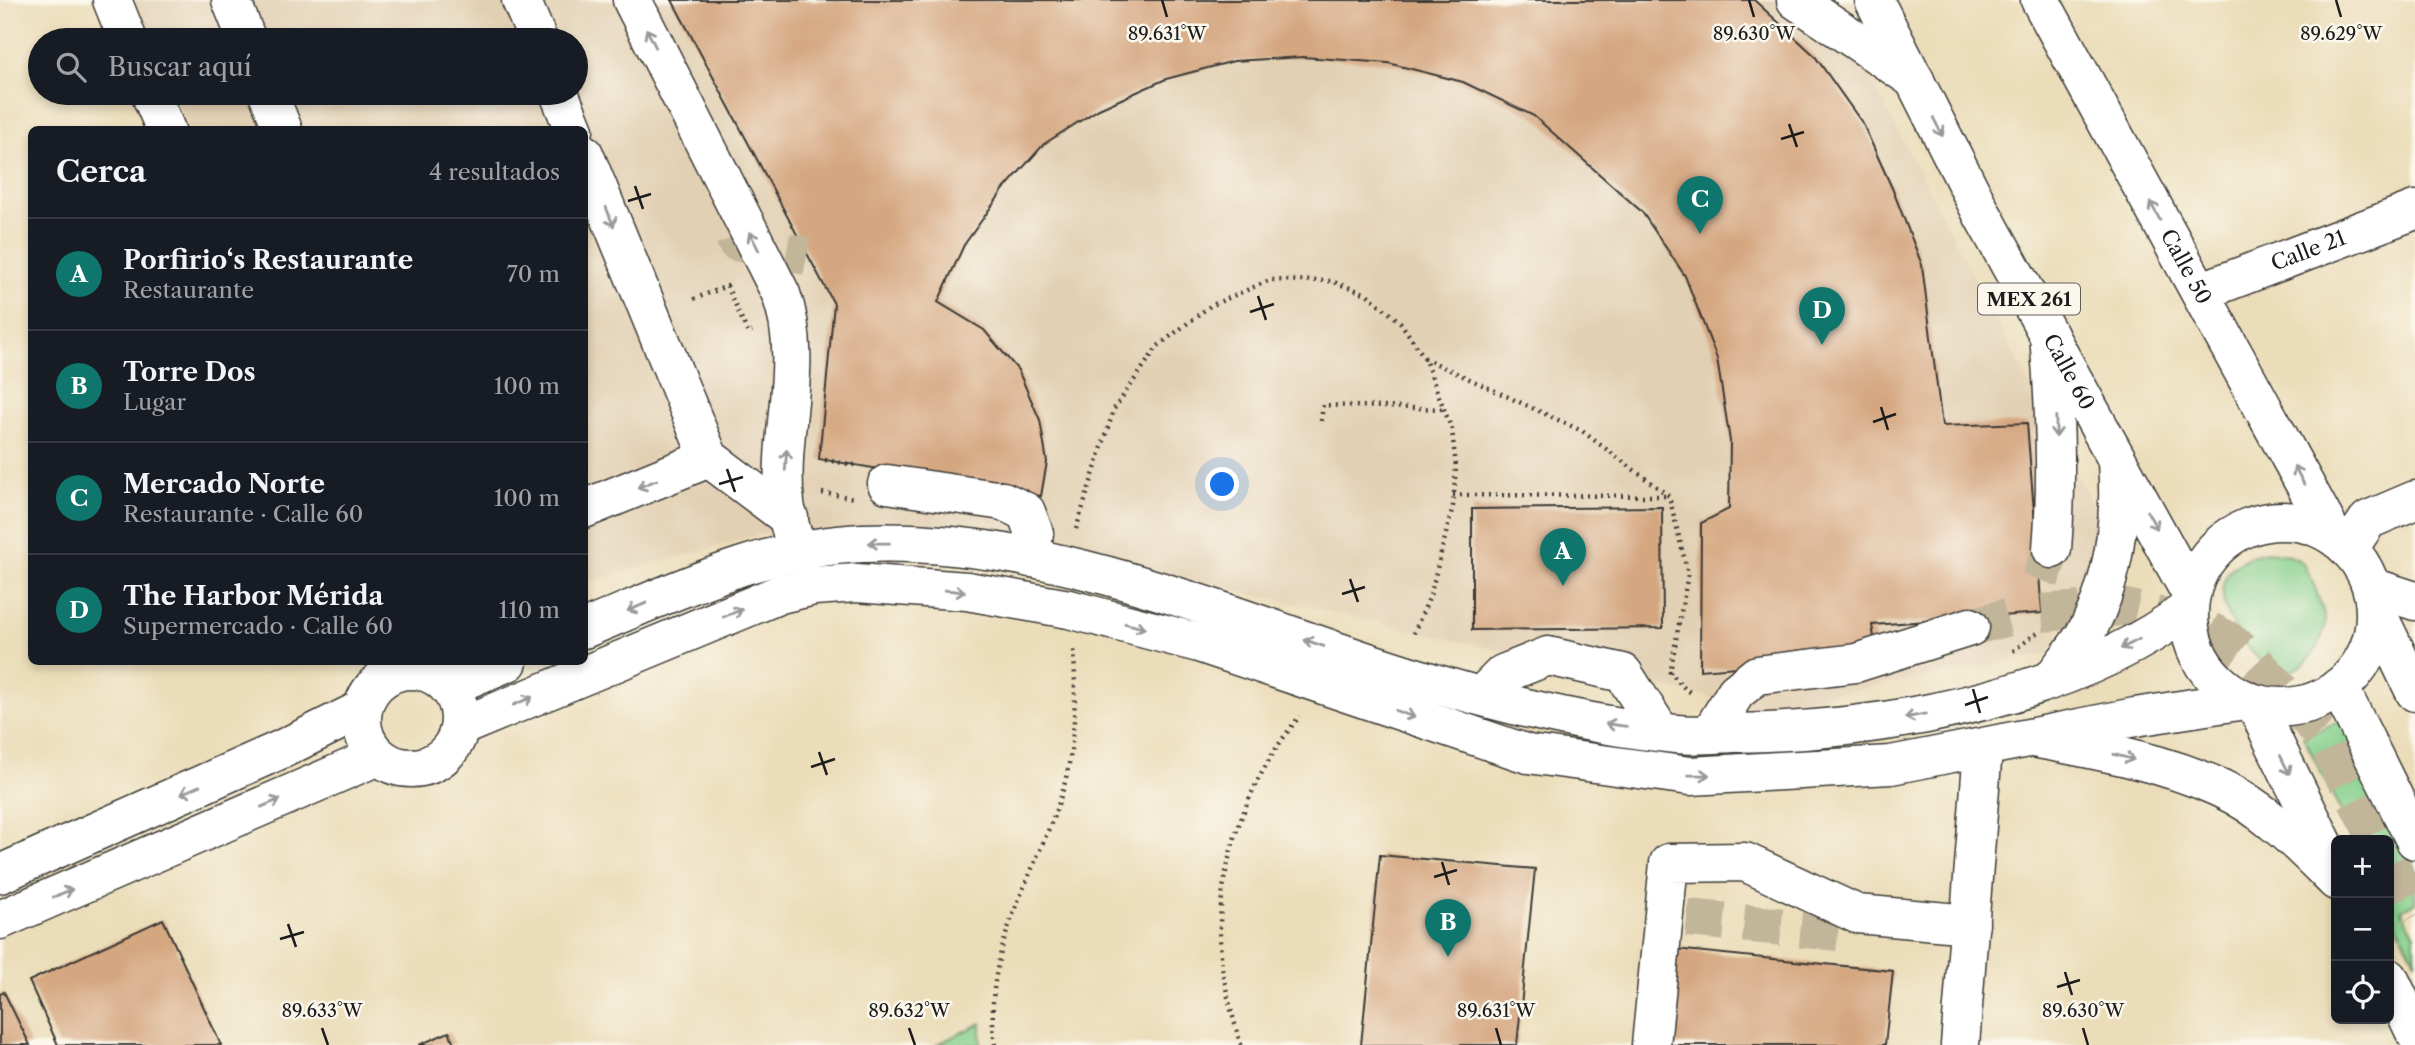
<!DOCTYPE html>
<html lang="es">
<meta charset="utf-8">
<style>
:root{--surface:#171b24;--page:#242831;--text:#f1f3f6;--muted:#9ea1a6;--line:#363941;--accent:#0f766e}
body{margin:0;font-family:"Libre Caslon Text",serif;background:var(--page);color:var(--text)}
.controls{position:absolute;right:21px;bottom:21px;display:grid;overflow:hidden;border-radius:10px;box-shadow:0 4px 10px #0003}
.controls button{width:63px;height:63px;display:grid;place-items:center;padding:0;border:0;border-bottom:2px solid var(--line);background:var(--surface);color:var(--text);font:35px sans-serif}
.you{position:absolute;left:1223px;top:485px;width:24px;height:24px;margin:-18px;border:5px solid #fff;border-radius:50%;background:#1a73e8;box-shadow:0 0 0 10px #1a73e833}
.badge{display:grid;place-items:center;width:46px;height:46px;border-radius:50%;background:var(--accent);color:#fff;font-size:23px;font-weight:700}
.pin{position:absolute;translate:-50% -58px;filter:drop-shadow(0 2px 4px #0008)}
.pin::after{content:'';position:absolute;top:37px;width:24px;height:21px;background:inherit;clip-path:polygon(0 0,100% 0,50% 100%)}
.list{margin:0;padding:0;list-style:none}
h2{display:flex;justify-content:space-between;align-items:center;height:91px;margin:0;padding:0 28px;font-size:30px}
h2 small{font-size:23px;font-weight:400;color:var(--muted)}
.list li{display:grid;grid-template-columns:46px 1fr auto;gap:21px;align-items:center;box-sizing:border-box;height:112px;padding:0 28px;border-top:2px solid var(--line)}
.list b{display:block;font-size:26px;white-space:nowrap}
.list p{margin:0;font-size:23px;white-space:nowrap;color:var(--muted)}
.list em{font-size:23px;font-style:normal;color:var(--muted)}
.icon{flex:none;width:38px;height:38px;fill:none;stroke:currentColor;stroke-width:2;stroke-linecap:round;stroke-linejoin:round}
.map{position:relative;flex:none;width:2415px;height:1045px;overflow:hidden}
.search{position:absolute;background:var(--surface);box-shadow:0 4px 10px #0003;left:28px;top:28px;width:560px;height:77px;display:flex;align-items:center;gap:18px;box-sizing:border-box;padding:0 24px;border-radius:38px;color:var(--muted);font-size:26px}
.panel{position:absolute;background:var(--surface);box-shadow:0 4px 10px #0003;left:28px;top:126px;width:560px;height:539px;border-radius:10px}
.map>svg:first-child{display:block}
</style>
<div class="map">
<svg width="2415" height="1045" viewBox="0 0 2415 1045">
<rect width="100%" height="100%" fill="#fbf7ec"/>
<filter id="ink" filterUnits="userSpaceOnUse"><feTurbulence type="fractalNoise" baseFrequency=".0143" numOctaves="2"/><feDisplacementMap in="SourceGraphic" scale="14" xChannelSelector="R" yChannelSelector="G"/><feConvolveMatrix kernelMatrix="1 2 1 2 8 2 1 2 1" color-interpolation-filters="sRGB"/></filter>
<filter id="wash" filterUnits="userSpaceOnUse"><feTurbulence type="fractalNoise" baseFrequency=".00686" numOctaves="4" result="noise"/><feDisplacementMap in="SourceGraphic" scale="28" xChannelSelector="R" yChannelSelector="G"/><feGaussianBlur stdDeviation="1.57" result="paint"/><feColorMatrix in="noise" values="0 0 0 0 0 0 0 0 0 0 0 0 0 0 0 0 0 1.4 0 .05"/><feComposite in="paint" operator="in"/></filter>
<g filter="url(#wash)">
<rect width="100%" height="100%" fill="#ebddb9"/>
<!-- built -->
<path fill="#e2d0b4" d="M134,0H1830L2106,531L2049,654L1756,708L1005,538L774,531L585,582L584,130L189,129L173,93H576V40H151Z"/>
<!-- green -->
<g fill="#85cf8b" stroke="#507654" stroke-width="2">
<path d="M2267,552C2279,554 2293,554 2302,563C2309,569 2325,613 2325,622C2324,633 2320,643 2314,652C2279,709 2217,621 2223,586C2226,565 2249,555 2267,552Z"/>
<path d="M2347,718L2415,867V903L2401,910L2415,934V961L2389,909V840H2355L2303,736Z"/>
<path d="M981,1023V1045H936Z"/>
</g>
<g id="blocks">
<!-- building -->
<g fill="#d5a781">
<path d="M672,0H1754L1814,55L1863,124L1892,188L1922,265L1942,426L2027,423L2042,613L1872,625L1877,656L1700,670L1701,523L1729,509L1730,441L1717,359L1685,276L1642,212L1534,116L1463,82L1388,63L1303,57L1234,61L1166,79L1099,109L1044,144L1004,189L964,245L938,302L984,330L1018,370L1040,420L1047,462L1041,496L819,459L834,304Z"/>
<path d="M1662,507L1663,628L1472,630V509Z"/>
<path d="M1380,855L1535,869L1517,1045H1361Z"/>
<path d="M163,919L221,1045H58L29,981Z"/>
<path d="M1675,949L1893,971L1885,1045H1665Z"/>
<path d="M4,992L30,1045H0V994Z"/>
<path d="M449,1032L455,1045H419Z"/>
</g>
</g>
</g>
<g filter="url(#ink)">
<use href="#blocks" fill-opacity="0" stroke="#3b3934" stroke-width="2"/>
<g fill="none" stroke-linecap="round" stroke-linejoin="round">
<!-- minor-tunnel -->
<g stroke="#c2b69a" stroke-width="38" stroke-dasharray="38 19" stroke-linecap="butt">
<path d="M734,237L736,242L807,256"/>
<path d="M2040,580L2052,549"/>
<path d="M2042,613L2122,607L2200,626L2226,639L2250,657L2323,735L2377,840"/>
<path d="M1970,627L2009,617"/>
<path d="M2389,864L2415,916"/>
<path d="M1687,918L1838,932"/>
</g>
<!-- minor casing -->
<g stroke="#3b3934" stroke-width="41">
<g id="minor">
<path d="M112,0L128,40"/>
<path d="M231,0L247,40"/>
<path d="M521,0L538,40"/>
<path d="M632,0L781,294C806,363 777,432 785,503C787,519 793,535 797,551"/>
<path d="M1796,0L1915,80"/>
<path d="M150,93L166,130"/>
<path d="M268,93L283,130"/>
<path d="M559,93L574,130"/>
<path d="M584,154L709,458L789,518"/>
<path id="s1" d="M2200,292L2415,210"/>
<path d="M2049,335C2055,407 2058,477 2052,549"/>
<path d="M887,484L1003,501L1026,512L1034,533L1030,558"/>
<path d="M584,509L709,458"/>
<path d="M2349,548L2368,520L2415,500"/>
<path d="M2372,587L2415,601"/>
<path d="M584,629C674,592 764,547 863,543C1040,536 1210,609 1374,664C1471,696 1573,724 1676,734C1695,736 1715,734 1734,733C1798,732 1863,726 1926,714C2016,696 2114,665 2188,609"/>
<circle cx="411" cy="719" r="49"/>
<path d="M448,687L508,662"/>
<path d="M2339,687L2415,840"/>
<path d="M1482,695L1503,674L1548,656L1623,673L1660,731"/>
<path d="M460,727L780,594L814,586L856,583L967,591L1069,609L1199,643L1528,754L1690,776L1891,765L2135,717L2245,700"/>
<path d="M1710,734L1736,692L1757,675L1856,663L1970,627"/>
<path d="M0,874L282,749L363,709"/>
<path d="M0,920L378,756"/>
<path d="M1651,1045L1669,863L1745,862L1857,914L1970,924"/>
<path d="M1960,1045L1983,749"/>
</g>
</g>
<!-- major casing -->
<g stroke="#3b3934" stroke-width="41">
<g id="major">
<path id="s2" d="M1874,0L1982,214L2191,594"/>
<path id="s3" d="M2040,0L2332,534"/>
<circle cx="2282" cy="614" r="93"/>
<path d="M2377,613L2415,692"/>
<path d="M2053,678C2065,661 2081,643 2090,625C2116,574 2121,518 2117,462"/>
<path d="M2255,704L2334,865"/>
<path d="M2033,738C2096,750 2161,761 2220,788C2265,808 2302,847 2336,881"/>
<path d="M2389,978L2415,1032"/>
</g>
</g>
<!-- path -->
<g stroke="#3b3934" stroke-width="4.5" stroke-dasharray="2 5" stroke-linecap="butt">
<path d="M694,299L727,286L748,333L752,331"/>
<path d="M1424,358L1582,431L1669,496L1688,574L1670,673"/>
<path d="M1321,421L1323,405L1445,409"/>
<path d="M825,460L855,465"/>
<path d="M822,493L855,498"/>
<path d="M1453,495L1668,496"/>
<path d="M1076,529L1114,409L1158,346L1210,306L1270,280L1331,281L1367,294L1400,322L1424,357L1452,430L1456,467L1453,506L1430,596L1412,637"/>
<path d="M2013,651L2039,631"/>
<path d="M1669,671L1687,691L1693,692"/>
<path d="M995,1045C982,953 1028,888 1058,805C1076,755 1076,700 1074,647"/>
<path d="M1241,1045C1234,1021 1227,997 1223,972C1209,883 1244,783 1300,716"/>
</g>
<!-- minor -->
<use href="#minor" stroke="#fff" stroke-width="38"/>
<!-- major -->
<use href="#major" stroke="#fff" stroke-width="38"/>
</g>
<!-- one-way arrows -->
<defs><path id="oneway-shaft" d="M-6 0H5M1.5-3L5.5 0L1.5 3" fill="none" stroke-width="1.6" stroke-linecap="round" stroke-linejoin="round" transform="scale(1.75)"/></defs>
<g stroke="#999">
<use href="#oneway-shaft" transform="translate(651 38) rotate(-117)"/>
<use href="#oneway-shaft" transform="translate(1938 127) rotate(63)"/>
<use href="#oneway-shaft" transform="translate(2155 211) rotate(-119)"/>
<use href="#oneway-shaft" transform="translate(610 217) rotate(68)"/>
<use href="#oneway-shaft" transform="translate(754 241) rotate(-117)"/>
<use href="#oneway-shaft" transform="translate(2056 427) rotate(89)"/>
<use href="#oneway-shaft" transform="translate(786 460) rotate(-86)"/>
<use href="#oneway-shaft" transform="translate(2299 475) rotate(-118)"/>
<use href="#oneway-shaft" transform="translate(647 484) rotate(158)"/>
<use href="#oneway-shaft" transform="translate(2152 520) rotate(61)"/>
<use href="#oneway-shaft" transform="translate(879 543) rotate(-179)"/>
<use href="#oneway-shaft" transform="translate(955 591) rotate(5)"/>
<use href="#oneway-shaft" transform="translate(637 607) rotate(157)"/>
<use href="#oneway-shaft" transform="translate(733 613) rotate(-22)"/>
<use href="#oneway-shaft" transform="translate(1135 626) rotate(14)"/>
<use href="#oneway-shaft" transform="translate(1314 643) rotate(-161)"/>
<use href="#oneway-shaft" transform="translate(2130 644) rotate(153)"/>
<use href="#oneway-shaft" transform="translate(523 701) rotate(-23)"/>
<use href="#oneway-shaft" transform="translate(1405 714) rotate(20)"/>
<use href="#oneway-shaft" transform="translate(1915 716) rotate(169)"/>
<use href="#oneway-shaft" transform="translate(1616 725) rotate(-173)"/>
<use href="#oneway-shaft" transform="translate(2124 757) rotate(15)"/>
<use href="#oneway-shaft" transform="translate(2285 765) rotate(64)"/>
<use href="#oneway-shaft" transform="translate(1699 775) rotate(-1)"/>
<use href="#oneway-shaft" transform="translate(190 790) rotate(156)"/>
<use href="#oneway-shaft" transform="translate(271 803) rotate(-23)"/>
<use href="#oneway-shaft" transform="translate(63 893) rotate(-23)"/>
</g>
</g>
<!-- ticks -->
<path fill="none" stroke="#1c1c1c" stroke-width="2.5" d="M1162,0L1167,17M1749,0L1754,17M2336,0L2341,17M1789,124L1797,147M1781,139L1804,132M635,186L643,209M628,201L651,194M1258,296L1266,320M1250,312L1274,304M1881,407L1888,430M1873,422L1896,414M727,469L735,492M719,484L743,477M1350,579L1358,602M1342,594L1365,587M1973,689L1980,713M1965,705L1988,697M819,752L827,775M811,767L835,759M1442,862L1449,885M1434,877L1457,870M288,924L296,947M280,939L304,932M2065,972L2072,995M2057,987L2080,980M322,1028L328,1045M909,1028L915,1045M1496,1028L1501,1045M2083,1028L2088,1045"/>
<g text-anchor="middle" stroke-width="5" stroke-linejoin="round" paint-order="stroke">
<!-- shield labels -->
<rect fill="#fbf7ec" stroke="#5f5e5a" stroke-width="2" x="1978" y="283.5" width="102" height="31" rx="5"/>
<g font-size="19" font-weight="bold" fill="#1c1c1c">
<text x="2029" y="306">MEX 261</text>
</g>
<!-- street labels -->
<g font-size="21" fill="#1c1c1c" stroke="#fbf7ec">
<text dy="7" stroke="none"><textPath href="#s1" startOffset="116">Calle 21</textPath></text>
<text dy="7" stroke="none"><textPath href="#s3" startOffset="304">Calle 50</textPath></text>
<text dy="7" stroke="none"><textPath href="#s2" startOffset="420">Calle 60</textPath></text>
</g>
</g>
<g font-size="18" text-anchor="middle" fill="#1c1c1c" stroke="#fbf7ec" stroke-width="5" stroke-linejoin="round" paint-order="stroke">
<text x="1167" y="40">89.631°W</text>
<text x="1754" y="40">89.630°W</text>
<text x="2341" y="40">89.629°W</text>
<text x="322" y="1017">89.633°W</text>
<text x="909" y="1017">89.632°W</text>
<text x="1496" y="1017">89.631°W</text>
<text x="2083" y="1017">89.630°W</text>
</g>
</svg>
<div class="controls">
<button>+</button>
<button>−</button>
<button><svg class="icon" aria-label="locate" viewBox="0 0 24 24"><circle cx="12" cy="12" r="6"/><path d="M12 2v4M12 18v4M2 12h4M18 12h4"/></svg></button>
</div>
<div class="you"></div>
<div class="pin badge" style="left:1563px;top:586px">A</div>
<div class="pin badge" style="left:1448px;top:957px">B</div>
<div class="pin badge" style="left:1700px;top:234px">C</div>
<div class="pin badge" style="left:1822px;top:345px">D</div>
<div class="search"><svg class="icon" aria-label="search" viewBox="0 0 24 24"><circle cx="10" cy="10" r="6"/><path d="M15 15l6 6"/></svg>Buscar aquí</div>
<section class="panel">
<h2>Cerca<small>4 resultados</small></h2>
<ul class="list">
<li><span class="badge">A</span><div><b>Porfirio‘s Restaurante</b><p>Restaurante</p></div><em>70 m</em></li>
<li><span class="badge">B</span><div><b>Torre Dos</b><p>Lugar</p></div><em>100 m</em></li>
<li><span class="badge">C</span><div><b>Mercado Norte</b><p>Restaurante · Calle 60</p></div><em>100 m</em></li>
<li><span class="badge">D</span><div><b>The Harbor Mérida</b><p>Supermercado · Calle 60</p></div><em>110 m</em></li>
</ul>
</section>
</div>
